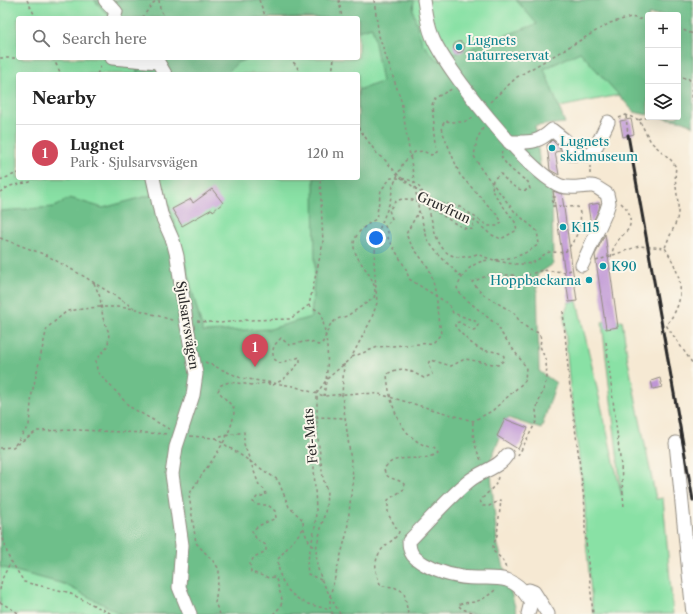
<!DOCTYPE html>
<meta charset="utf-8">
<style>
:root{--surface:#fff;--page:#f2f2f2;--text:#222;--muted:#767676;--line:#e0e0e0;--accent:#d1495b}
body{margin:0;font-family:"Libre Caslon Text",serif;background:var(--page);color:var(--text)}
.controls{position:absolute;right:12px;top:12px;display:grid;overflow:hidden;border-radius:4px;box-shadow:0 4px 16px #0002}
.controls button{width:36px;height:36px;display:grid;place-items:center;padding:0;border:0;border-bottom:1px solid var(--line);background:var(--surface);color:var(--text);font:20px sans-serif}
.you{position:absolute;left:376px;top:238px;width:14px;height:14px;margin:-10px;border:3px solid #fff;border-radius:50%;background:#1a73e8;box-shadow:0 0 0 6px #1a73e833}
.badge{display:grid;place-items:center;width:26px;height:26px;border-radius:50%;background:var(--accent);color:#fff;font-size:13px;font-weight:700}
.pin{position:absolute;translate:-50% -33px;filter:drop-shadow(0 1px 2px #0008)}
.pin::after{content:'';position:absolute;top:21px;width:14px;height:12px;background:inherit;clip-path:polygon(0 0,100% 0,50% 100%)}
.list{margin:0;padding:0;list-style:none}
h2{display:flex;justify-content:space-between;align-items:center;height:52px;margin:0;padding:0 16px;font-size:17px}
h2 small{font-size:13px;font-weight:400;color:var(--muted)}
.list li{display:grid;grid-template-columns:26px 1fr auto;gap:12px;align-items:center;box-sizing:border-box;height:56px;padding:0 16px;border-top:1px solid var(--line)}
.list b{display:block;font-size:15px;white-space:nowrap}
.list p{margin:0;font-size:13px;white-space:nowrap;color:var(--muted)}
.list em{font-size:13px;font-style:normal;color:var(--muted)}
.icon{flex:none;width:22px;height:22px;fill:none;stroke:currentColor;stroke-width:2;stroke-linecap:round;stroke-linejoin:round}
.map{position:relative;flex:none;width:693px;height:614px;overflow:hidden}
.search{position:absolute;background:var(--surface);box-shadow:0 4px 16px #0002;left:16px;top:16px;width:344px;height:44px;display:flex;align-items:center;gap:10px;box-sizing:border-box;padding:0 14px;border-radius:4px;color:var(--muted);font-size:15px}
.panel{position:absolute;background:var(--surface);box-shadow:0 4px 16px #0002;left:16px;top:72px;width:344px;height:108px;border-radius:4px}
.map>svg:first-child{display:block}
</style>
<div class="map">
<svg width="693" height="614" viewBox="0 0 693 614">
<rect width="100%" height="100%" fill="#fbf7ec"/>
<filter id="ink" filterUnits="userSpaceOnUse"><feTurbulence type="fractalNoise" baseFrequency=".025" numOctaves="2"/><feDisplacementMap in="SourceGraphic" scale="8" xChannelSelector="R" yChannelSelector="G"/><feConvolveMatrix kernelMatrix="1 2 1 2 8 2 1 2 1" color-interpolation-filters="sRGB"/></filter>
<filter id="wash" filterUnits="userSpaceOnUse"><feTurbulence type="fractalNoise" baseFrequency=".012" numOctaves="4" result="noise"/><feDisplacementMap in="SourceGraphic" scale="16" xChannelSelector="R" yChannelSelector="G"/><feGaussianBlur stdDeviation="0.9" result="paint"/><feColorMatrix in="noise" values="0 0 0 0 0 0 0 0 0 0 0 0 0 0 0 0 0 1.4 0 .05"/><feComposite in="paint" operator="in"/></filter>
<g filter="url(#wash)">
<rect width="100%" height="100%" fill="#f6e9d3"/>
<!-- green -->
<g fill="#89e1a5" stroke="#5a8668" fill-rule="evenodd">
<path d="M0,0H693L678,15H648V89L511,117L480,470L507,614H0ZM18,18H358V58H18ZM18,74H358V178H18Z"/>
<path d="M577,301L622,497L602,322L622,320L628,361L656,499L663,498L673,614H593L585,530V507L569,379L564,315L569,302Z"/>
</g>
<!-- forest -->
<g fill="#6ebf8a" stroke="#4c755a">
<path d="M94,0H414L413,11L422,43L437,60L537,24L516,0H693V126L684,121L660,117H678V15H648V115L634,112L580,52L544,69L565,123L535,126L542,182L552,190L553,264L537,275L539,371L556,383L541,429L508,418L490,462L497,542L517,614H121L64,584L0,567V211L54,207L70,198L103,208L147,196L165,193L174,221L203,332L270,329L311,317L315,268L314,178H358V90L382,82L372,27L358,31V18H111Z"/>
<path d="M137,58H254L238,62L226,74H137Z"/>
</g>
<g id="blocks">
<!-- building -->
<g fill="#bf96d5">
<circle cx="459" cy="47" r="5.5"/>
<path d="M631,119L634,134L623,137L620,121Z"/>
<path d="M552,140L560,148V151L555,152L559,175L550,170L547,145Z"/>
<path d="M212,189L223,203L213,211L212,209L182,226L172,209L191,199L193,203Z"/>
<path d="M553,191L562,194L577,301L569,302Z"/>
<path d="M600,203L599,209L591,226L588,205Z"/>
<path d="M605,234L618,327L606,329L595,255Z"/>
<path d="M660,378L662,387L653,389L651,381Z"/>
<path d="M505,419L528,428L518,449L497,436Z"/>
</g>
</g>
</g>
<g filter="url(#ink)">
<use href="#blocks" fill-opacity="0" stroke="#908a7f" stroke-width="1"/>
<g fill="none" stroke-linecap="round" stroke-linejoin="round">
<!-- minor casing -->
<g stroke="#908a7f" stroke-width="15">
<g id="minor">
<path d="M105,0L116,12L114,18"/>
<path d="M424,0C426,12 427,24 432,36C444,68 529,174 561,186C571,189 581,186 591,186C595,185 603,192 607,194L609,203L606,212L582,265"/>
<path d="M112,58L158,62L165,74"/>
<path d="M509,142C529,142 537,144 552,130L566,141L570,154L592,155L608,122"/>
<path d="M153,178L161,214L173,241L177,256L186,321L196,374L193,395L176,447L172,474L182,545L179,587L190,614"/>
<path d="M676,443L693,614"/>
<path d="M507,455C499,468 481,471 469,481C447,499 429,521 409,541C409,554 414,558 424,564C441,574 458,578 477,578C487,578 497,577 507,580C519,584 525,593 531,602L528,614"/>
<path d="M529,590L534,592L548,614"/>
</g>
</g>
<!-- path -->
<g stroke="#908a7f" stroke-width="1.5" stroke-dasharray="3 3" stroke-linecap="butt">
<path d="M27,0L36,18"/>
<path d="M159,0L160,9L165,18"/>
<path d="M259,0L266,18"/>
<path d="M339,0L342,18"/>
<path d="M374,0L379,36L401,100L419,211L428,241L438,254L461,277"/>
<path d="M142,18L153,3L158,0"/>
<path d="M678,28L693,34"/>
<path d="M0,58H18"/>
<path d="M53,58L61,74"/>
<path d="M289,58L297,66L299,74"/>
<path d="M678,73L684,78H688L692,83L691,99L693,101"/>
<path d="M97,74L102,64"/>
<path d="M332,74L334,58"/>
<path d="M490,102L517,77L610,23L631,17L648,21"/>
<path d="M626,116L628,135"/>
<path d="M619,118L626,115L639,120L651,142L671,160L676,167C673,185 681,202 677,219C674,229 668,238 665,248"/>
<path d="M639,120L648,117"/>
<path d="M358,127L378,155L385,160L399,176L427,197L442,203L460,207L488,226H498L502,222L498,216L460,175L443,133L442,126L445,121C456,122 464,124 474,117"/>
<path d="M483,128L477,139L474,156L481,169L515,212L537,231L539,244C523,256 514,258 494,260"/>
<path d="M590,174V166"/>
<path d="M0,180L18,173"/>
<path d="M0,192L10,186L30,182L34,178"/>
<path d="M0,238L46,255L85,277L134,308"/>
<path d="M611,257C612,253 613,248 615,245C624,229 635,233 628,210L621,203"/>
<path d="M596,261L639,246L665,248C682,275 688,299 666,325L693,364"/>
<path d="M94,283L100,297L103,318L109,333L108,345L96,361L97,371L130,407L169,429"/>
<path d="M309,305L321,313C329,346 329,362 324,396"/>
<path d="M117,307L136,309L175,321"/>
<path d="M563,311L569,379L585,507V530L593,614"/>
<path d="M197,321L220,323L248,320L290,319L309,305L323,243L320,178"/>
<path d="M606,342L621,466L624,508"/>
<path d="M352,357L378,347L433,343L441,334C439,318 436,284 429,270C422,257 412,249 406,234L419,211"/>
<path d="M205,362L241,378L293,386L324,396L359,393L379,394L473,421L492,411L525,381L526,367L502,334L498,326L461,295L457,288C463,273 471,262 489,260"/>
<path d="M473,422C472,435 475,448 481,460"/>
<path d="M190,436L215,438L244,432V444L259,485L265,490L266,495L257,497L253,502L257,505H268L275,511L276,518L258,526L252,531L257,540L266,545V551L254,557L250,564L251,572L269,578L274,577C277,580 277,582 278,586C282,600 286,603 273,614"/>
<path d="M215,438L278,480L289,507L303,520C303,531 307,541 315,548"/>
<path d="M15,445L29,425L32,393L47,328L67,311L98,307"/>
<path d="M0,448L13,447L37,431L77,430L169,434"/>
<path d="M518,456L537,420L536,410L547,379L546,361L540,346L541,339L539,333L530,330L520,322L514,313L484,295L472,282L489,275H513L517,279L542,270L566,272L571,270"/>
<path d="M498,477L496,484L480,501L483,506H489L501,500L497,535L493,546L494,552L502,559L506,568"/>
<path d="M0,527L8,556L24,582L67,592L112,614"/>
<path d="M303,529L278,559C278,580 288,596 308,604C314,606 322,607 329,610"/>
<path d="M321,580L308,574L307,564L315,527L316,511L314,467L307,440V433L318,417L345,418"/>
<path d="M0,590L2,579L11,561"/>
<path d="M0,602L20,614"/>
<path d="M220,614L215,603L219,576V569L213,561L196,543L189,495C202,471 235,437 234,408L218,391L221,385L229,382L253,385L265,383L273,385L284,379L300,362V357L280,363L274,359C271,349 274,345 281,338L289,345L309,341L318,345L323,342L330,325L337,319L347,316L374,298C383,268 323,250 376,219L381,190L391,178C399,178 408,178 415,183C440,203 423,272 477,254C491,260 518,268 534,262C539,260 544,253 550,252C555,252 560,253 565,252C576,240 585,223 578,207L552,206L553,197H557"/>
<path d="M333,614L330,610V596L347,532L353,476L342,395L344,364"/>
<path d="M340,614L322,581L317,566L316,549L326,508L327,491L323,478L317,431V393L327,379L351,358L371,320L377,303L374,261L377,235L390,202L393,186L403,163L415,152L423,151L431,155L437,152L432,106L435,98L452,89"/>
<path d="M408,614L404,592L394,587L381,586C375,573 372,559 384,547C390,541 395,540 399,532L388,514V500L404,489V484C396,477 386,481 384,469C396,450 420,465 437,453L433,448C401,441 389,404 387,374C403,365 408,370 424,378L433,374L429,364L431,360L451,366L465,359L498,365L503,361L504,356C496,349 488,353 480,349C471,344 461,334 455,326V323L459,322L473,330L476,329L478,325L475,321L453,313L450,306L444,301L409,279L406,269L388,238V232L385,226L392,219L389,210C391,208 393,204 395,202C417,187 458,234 473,229V221L474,220L490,234L501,239L517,230L515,222L492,191L493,179L501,174C507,182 519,194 530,189L528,182C517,175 507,167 501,156L502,151"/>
<path d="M478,614L462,609L458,605C464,602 468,603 474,602C483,600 489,595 495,590"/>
</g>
<!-- minor -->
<use href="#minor" stroke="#fff" stroke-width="13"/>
<!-- rail -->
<path stroke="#2b2b2b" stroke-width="3" d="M628,135L693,500"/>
<!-- path-bridge -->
<path stroke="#908a7f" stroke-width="1.5" stroke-dasharray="3 3" stroke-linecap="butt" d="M98,307H117"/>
</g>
</g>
<!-- markers -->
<g fill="#0f9aa8" stroke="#fbf7ec" stroke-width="1.5">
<circle cx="459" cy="47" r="4"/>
<circle cx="552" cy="148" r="4"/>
<circle cx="563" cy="227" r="4"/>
<circle cx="603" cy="266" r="4"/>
<circle cx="589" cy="280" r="4"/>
</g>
<g text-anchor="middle" stroke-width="4" stroke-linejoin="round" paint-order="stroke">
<!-- culture labels -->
<g font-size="13" fill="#0d838f" stroke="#fbf7ec" text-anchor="start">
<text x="467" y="45">Lugnets<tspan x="467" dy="15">naturreservat</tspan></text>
<text x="560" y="146">Lugnets<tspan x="560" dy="15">skidmuseum</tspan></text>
<text x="571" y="232">K115</text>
<text x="611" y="271">K90</text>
<text x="581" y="285" text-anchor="end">Hoppbackarna</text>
</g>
<!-- street labels -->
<g font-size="13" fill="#2b2b2b" stroke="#fbf7ec">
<text transform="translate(444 207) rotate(25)" y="5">Gruvfrun</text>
<text transform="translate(188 325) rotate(81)" y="5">Sjulsarvsvägen</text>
<text transform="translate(310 436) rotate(-95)" y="5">Fet-Mats</text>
</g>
</g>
</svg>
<div class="controls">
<button>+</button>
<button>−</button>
<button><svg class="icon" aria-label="layers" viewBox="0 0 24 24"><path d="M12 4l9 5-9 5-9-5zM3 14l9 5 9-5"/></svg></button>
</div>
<div class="you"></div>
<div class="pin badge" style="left:255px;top:367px">1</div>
<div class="search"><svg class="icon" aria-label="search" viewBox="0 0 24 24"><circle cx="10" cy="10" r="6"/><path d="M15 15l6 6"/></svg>Search here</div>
<section class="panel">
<h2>Nearby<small></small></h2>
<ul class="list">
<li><span class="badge">1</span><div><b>Lugnet</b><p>Park · Sjulsarvsvägen</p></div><em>120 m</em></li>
</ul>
</section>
</div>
